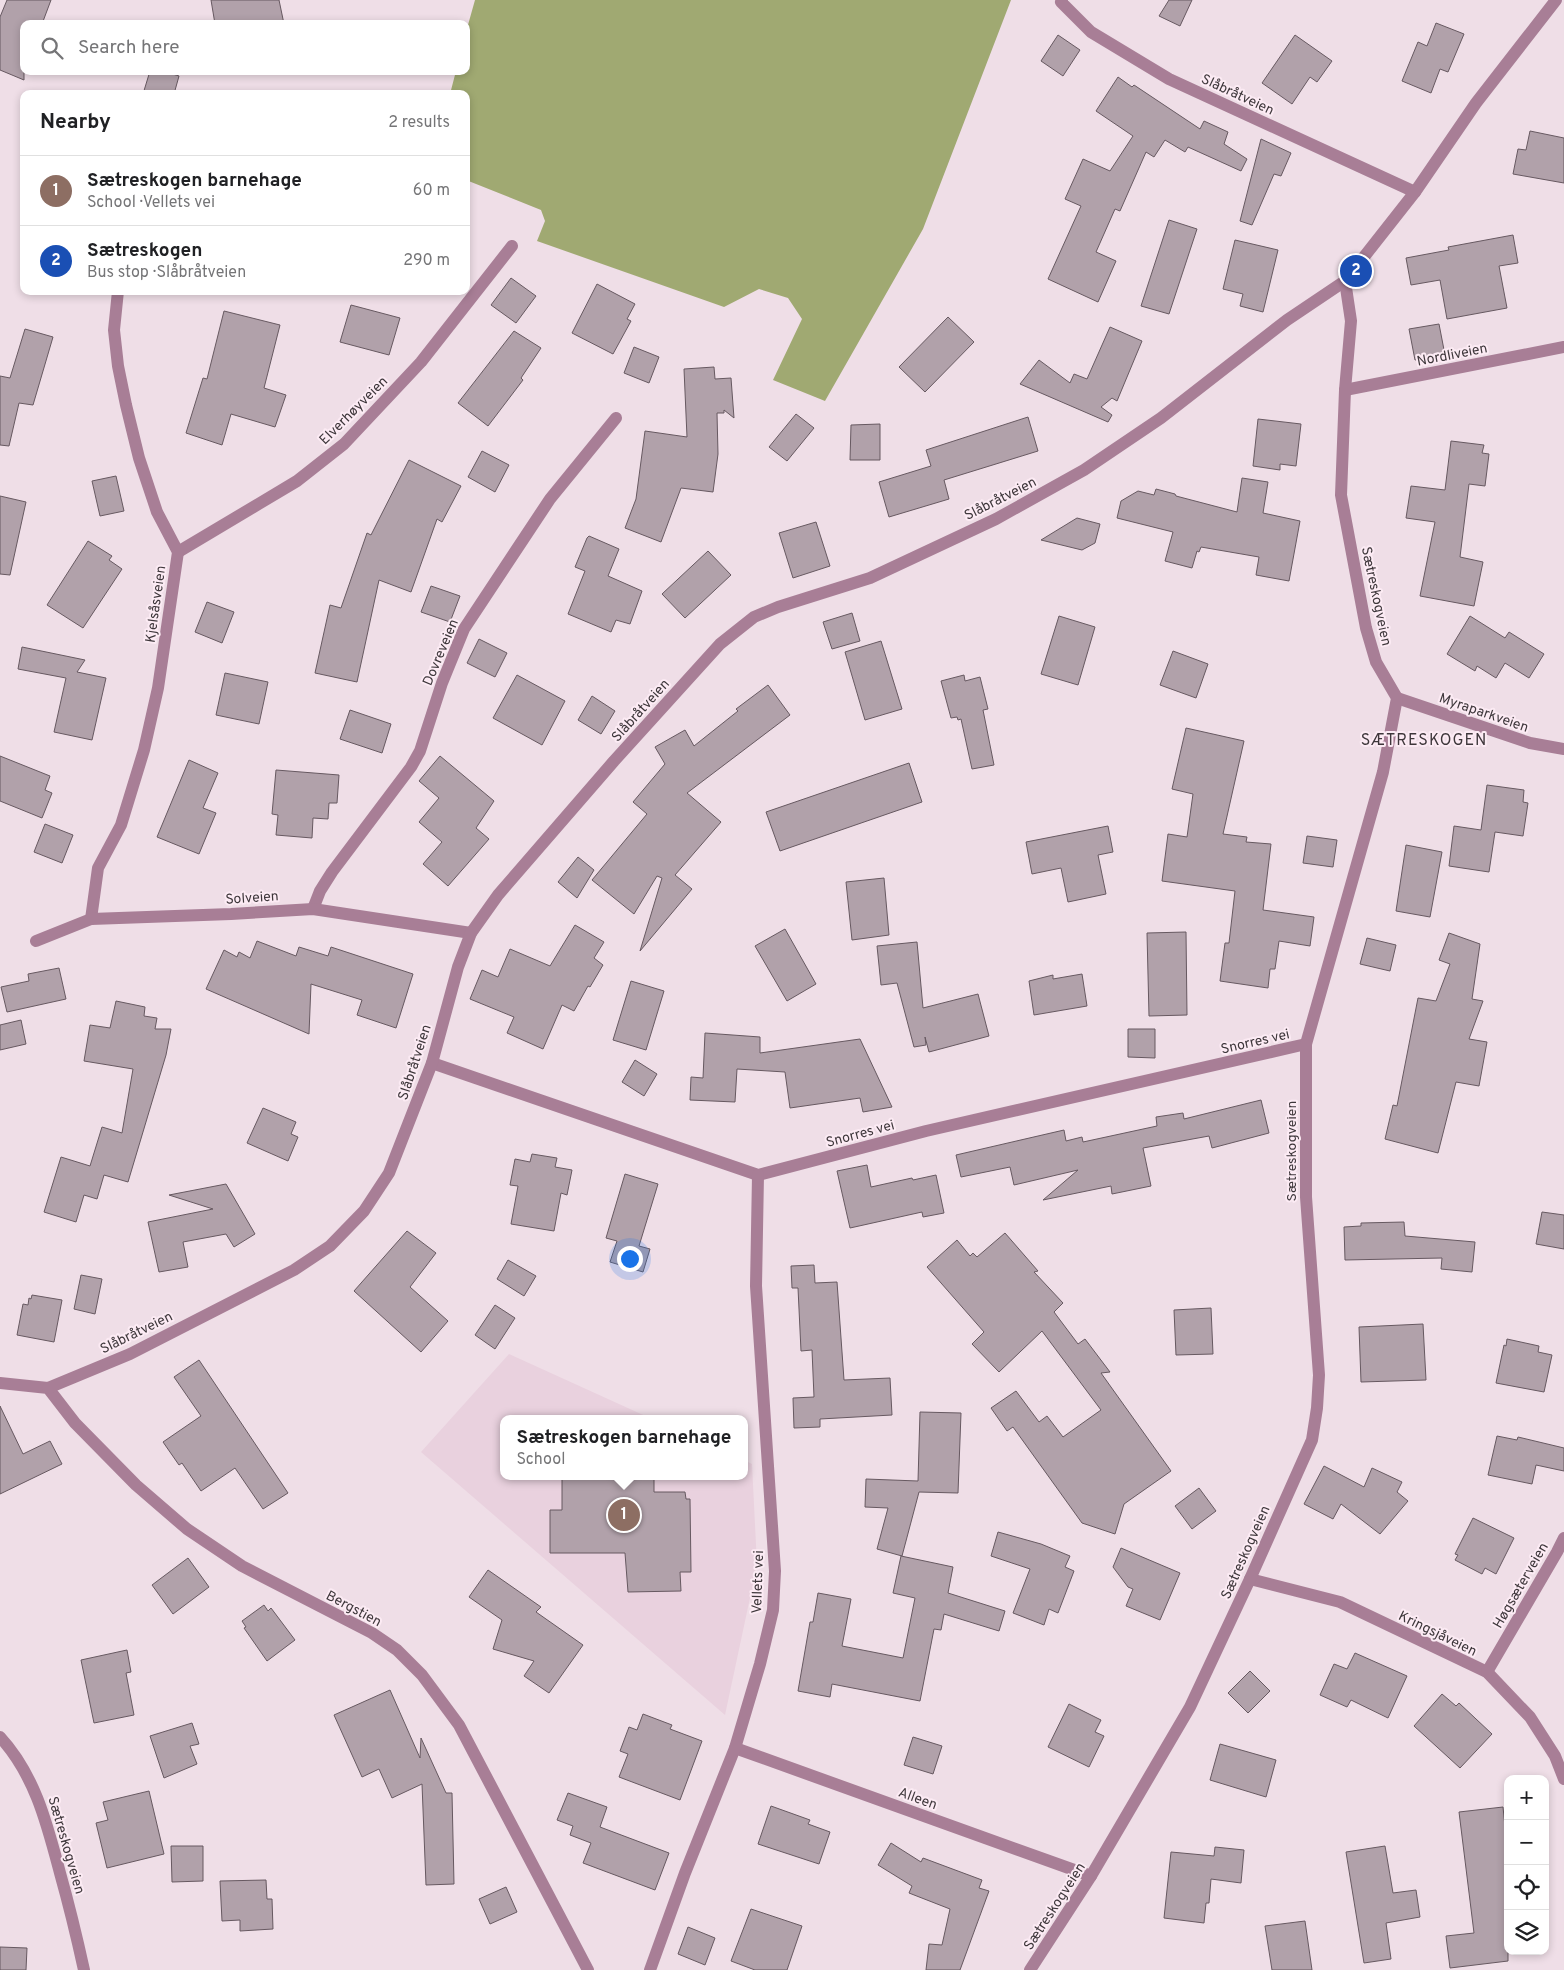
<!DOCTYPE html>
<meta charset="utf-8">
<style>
:root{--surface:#fff;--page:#f6f6f6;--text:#202124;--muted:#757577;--line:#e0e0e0;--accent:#0b8043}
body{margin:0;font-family:Overpass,sans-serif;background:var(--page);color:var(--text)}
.controls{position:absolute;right:15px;bottom:15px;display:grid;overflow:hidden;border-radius:10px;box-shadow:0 2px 8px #0003}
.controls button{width:45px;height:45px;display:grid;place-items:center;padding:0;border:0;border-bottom:1px solid var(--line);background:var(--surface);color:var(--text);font:25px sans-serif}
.you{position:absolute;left:629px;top:1258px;width:18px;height:18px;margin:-12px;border:4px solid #fff;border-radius:50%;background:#1a73e8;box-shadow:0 0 0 8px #1a73e833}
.badge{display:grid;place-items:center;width:32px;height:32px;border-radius:50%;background:var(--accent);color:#fff;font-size:16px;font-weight:700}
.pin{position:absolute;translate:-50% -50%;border:2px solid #fff;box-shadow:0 1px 5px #0006}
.popup{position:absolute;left:500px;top:1415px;width:248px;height:65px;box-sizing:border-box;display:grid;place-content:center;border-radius:10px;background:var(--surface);filter:drop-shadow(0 1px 4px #0005);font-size:16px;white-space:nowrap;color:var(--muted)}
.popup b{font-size:19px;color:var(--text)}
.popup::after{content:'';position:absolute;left:50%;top:100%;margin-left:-10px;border:10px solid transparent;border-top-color:var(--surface)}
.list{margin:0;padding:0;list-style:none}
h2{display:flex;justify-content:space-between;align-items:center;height:65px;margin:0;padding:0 20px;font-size:21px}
h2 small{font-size:16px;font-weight:400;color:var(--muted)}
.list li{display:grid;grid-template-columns:32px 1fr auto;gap:15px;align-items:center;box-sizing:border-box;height:70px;padding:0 20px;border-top:1px solid var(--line)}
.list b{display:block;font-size:19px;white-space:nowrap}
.list p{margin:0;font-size:16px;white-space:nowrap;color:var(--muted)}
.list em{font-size:16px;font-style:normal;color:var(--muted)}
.icon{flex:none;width:28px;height:28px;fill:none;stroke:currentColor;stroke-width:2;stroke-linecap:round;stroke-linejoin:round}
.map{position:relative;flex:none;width:1564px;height:1970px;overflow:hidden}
.search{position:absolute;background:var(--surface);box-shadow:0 2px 8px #0003;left:20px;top:20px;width:450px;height:55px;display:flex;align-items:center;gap:12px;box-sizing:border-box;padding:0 18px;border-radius:10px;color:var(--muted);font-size:19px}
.panel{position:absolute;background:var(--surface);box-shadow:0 2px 8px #0003;left:20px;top:90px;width:450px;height:205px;border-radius:10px}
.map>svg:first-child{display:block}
</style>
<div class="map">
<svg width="1564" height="1970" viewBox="0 0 1564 1970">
<rect width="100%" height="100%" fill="#efdee7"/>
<!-- built -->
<path fill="#e9d1de" d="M509,1354L652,1419H504V1476H744V1460L752,1464L757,1565L725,1715L421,1452Z"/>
<!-- forest -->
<path fill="#a0a972" d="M475,0H1011L923,229L825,401L773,380L802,319L788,298L759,289L724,307L537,241L545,221L541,210L466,180V94H450L456,71H466V32Z"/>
<!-- building -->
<g fill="#b1a1aa" stroke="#675961">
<path d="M7,0H51L42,24H24V80L0,70V17Z"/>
<path d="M211,0H279L284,24H215Z"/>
<path d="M1169,0H1192L1180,26L1159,16Z"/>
<path d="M1436,23L1464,34L1448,72L1440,69L1431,93L1402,81L1418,42L1427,46Z"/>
<path d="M1058,35L1080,50L1063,76L1041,61Z"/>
<path d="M1295,35L1332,61L1317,82L1310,77L1292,104L1262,83Z"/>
<path d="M150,71H163L179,76L174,94H143Z"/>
<path d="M1118,77L1132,87L1134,85L1200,129L1204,121L1228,132L1224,144L1247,159L1241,171L1188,147L1185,152L1165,140L1154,157L1146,152L1120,211L1115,209L1096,252L1116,261L1098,302L1048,279L1081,206L1065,199L1083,159L1110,171L1133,136L1096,111Z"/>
<path d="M1530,131L1564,138V183L1513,174L1518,149L1526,150Z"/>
<path d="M1261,139L1291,153L1281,176L1274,174L1252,225L1240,221Z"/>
<path d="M1169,220L1197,229L1169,314L1141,306Z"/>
<path d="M1513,235L1518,263L1499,266L1507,308L1447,319L1440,280L1411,285L1406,258L1449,250L1448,247Z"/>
<path d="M1235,240L1278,250L1263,312L1240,306L1243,294L1223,289Z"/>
<path d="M511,278L536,296L516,323L491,305Z"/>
<path d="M597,284L635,304L627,319L631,321L613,354L572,333Z"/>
<path d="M351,305L400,318L389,355L340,342Z"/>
<path d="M224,311L280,325L264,388L286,395L275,427L231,414L222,445L186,433L203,378L207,379Z"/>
<path d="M948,317L974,342L925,392L899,367Z"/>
<path d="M1439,324L1445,355L1415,360L1409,329Z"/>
<path d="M1110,327L1142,341L1117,401L1112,398L1101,407L1112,415L1108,422L1020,384L1039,360L1070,383L1074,374L1087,379Z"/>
<path d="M25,329L53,337L33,405L19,403L9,446L0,445V376L10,378Z"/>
<path d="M514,331L541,348L521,378L523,380L488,426L458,403Z"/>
<path d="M634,347L659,357L649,383L624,373Z"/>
<path d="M714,367L715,379L731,378L734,418L724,410V413H717L718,454L713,492L681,488L661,542L625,528L636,499L645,431L687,437L684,369Z"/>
<path d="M796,414L814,428L787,461L769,447Z"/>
<path d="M1028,417L1038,451L944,480L949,499L889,517L879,482L931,466L926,450Z"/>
<path d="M1258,419L1301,424L1296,466L1280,464V470L1253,466Z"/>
<path d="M880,424V460H850L851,425Z"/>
<path d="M1451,441L1484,445L1482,453L1489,454L1485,486L1469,484L1460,557L1483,562L1474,606L1420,596L1435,522L1406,518L1411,486L1445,490Z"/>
<path d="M482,451L509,465L495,492L468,477Z"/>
<path d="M409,460L461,486L442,522L437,519L411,592L379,580L357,682L315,673L330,605L341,608L367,533L371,535Z"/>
<path d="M116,476L124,511L100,516L92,481Z"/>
<path d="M1242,478L1268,482L1263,513L1300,521L1289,581L1256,575L1259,557L1201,547L1199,552L1197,551L1192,568L1165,561L1173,532L1117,518L1121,501L1138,491L1154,495L1156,489L1175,494L1176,496L1237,512Z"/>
<path d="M0,496L26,502L10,575L0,574Z"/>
<path d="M1077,518L1100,524L1095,543L1082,550L1041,540Z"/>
<path d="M816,522L830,566L793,578L779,533Z"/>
<path d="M589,536L619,549L608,576L642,591L630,624L616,620L611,632L568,614L585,571L575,567L587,538Z"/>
<path d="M88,541L112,556L109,560L122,569L83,628L47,605Z"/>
<path d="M708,551L731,575L685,618L662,594Z"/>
<path d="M431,586L460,596L450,622L421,612Z"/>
<path d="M207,602L234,612L222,643L195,632Z"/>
<path d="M852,613L860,641L832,649L823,622Z"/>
<path d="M1059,616L1095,627L1078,685L1041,674Z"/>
<path d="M1470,616L1505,638L1509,632L1544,654L1529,678L1505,663L1496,678L1477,666L1475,671L1447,654Z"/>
<path d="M479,639L507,653L495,677L467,663Z"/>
<path d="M881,641L902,709L865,720L845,652Z"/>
<path d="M22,647L85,660L77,672L106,678L92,740L54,732L66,678L18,669Z"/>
<path d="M1173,651L1208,664L1196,698L1160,685Z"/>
<path d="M225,673L268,682L259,724L216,715Z"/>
<path d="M517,675L565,701L542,745L493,718Z"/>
<path d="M964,675L965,681L980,677L988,709L983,710L994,765L972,769L961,719L958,720L957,717L951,718L941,681Z"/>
<path d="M768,685L790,715L687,793L721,822L675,875L692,889L640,951L662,878L657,876L634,914L592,880L647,814L633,802L665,764L655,747L685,730L694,746L738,711L736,709Z"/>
<path d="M592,696L615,711L601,734L578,720Z"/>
<path d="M350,710L391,724L382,753L340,739Z"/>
<path d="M1186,728L1244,741L1223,834L1247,837L1246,842L1271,844L1263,910L1314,917L1310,946L1279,941L1275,969H1270L1268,988L1220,981L1225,943H1229L1235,891L1162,881L1168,834L1187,837L1193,794L1172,789Z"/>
<path d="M0,756L50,776L45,790L52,793L42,818L0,801Z"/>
<path d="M440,756L494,801L476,828L489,839L448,886L423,864L442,842L419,822L439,798L419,781Z"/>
<path d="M189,760L218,773L203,808L216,813L199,854L157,837Z"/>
<path d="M909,763L922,802L780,851L766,812Z"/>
<path d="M276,770L339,775L337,803H329L328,819L313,818L312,838L276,835L278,815L272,814Z"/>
<path d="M1487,785L1524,790L1523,802L1528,803L1523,836L1495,832L1489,872L1449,866L1454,826L1481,830Z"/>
<path d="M45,824L73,835L62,863L34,852Z"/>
<path d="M1108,826L1113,852L1098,855L1106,894L1068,902L1061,868L1032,874L1026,842Z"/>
<path d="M1307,836L1337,840L1333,867L1303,863Z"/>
<path d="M1406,845L1442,852L1430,917L1396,911Z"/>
<path d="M578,857L594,870L577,898L558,882Z"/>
<path d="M884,878L889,935L852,940L846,882Z"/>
<path d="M575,925L604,942L594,958L603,965L590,987L588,986L574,1011L562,1005L543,1049L507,1033L514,1017L470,999L482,970L498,977L510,949L550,966Z"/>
<path d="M785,929L816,984L787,1001L755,946Z"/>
<path d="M1186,932L1187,1015L1149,1016L1147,933Z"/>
<path d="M1449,933L1480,944L1472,999L1483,1001L1469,1039L1487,1042L1479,1086L1456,1082L1438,1153L1385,1139L1393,1105L1397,1106L1418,998L1436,1001L1450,964L1439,960Z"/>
<path d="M1367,938L1396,945L1390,971L1360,964Z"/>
<path d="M257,941L296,956L299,947L328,956L331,947L413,974L396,1028L357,1015L362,1000L311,984L309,1034L206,989L224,950L237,957L239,952L250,958Z"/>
<path d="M917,942L923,1008L978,994L989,1036L929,1052L925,1037L926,1045L914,1047L897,983L881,985L877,946Z"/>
<path d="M59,968L66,999L7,1012L1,987L29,981L28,974Z"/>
<path d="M1082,974L1087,1006L1034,1015L1029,981L1053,975V979Z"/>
<path d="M631,981L664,991L646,1050L613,1040Z"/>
<path d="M116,1001L145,1007L144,1016L157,1018L155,1029H171L166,1055L128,1182L104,1175L97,1199L84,1195L76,1222L44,1212L61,1157L90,1166L102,1127L122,1133L133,1069L84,1061L90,1025L110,1028Z"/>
<path d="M21,1020L26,1044L0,1050V1025Z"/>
<path d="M1128,1029H1155V1058L1128,1057Z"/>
<path d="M705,1033L760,1037V1053L860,1039L892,1107L863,1112L860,1098L790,1108L785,1072L737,1069L735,1102L690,1100L691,1077L703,1078Z"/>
<path d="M635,1060L657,1074L644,1096L622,1082Z"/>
<path d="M1261,1100L1269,1133L1212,1148L1209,1136L1143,1148L1151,1186L1112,1194L1111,1186L1043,1200L1078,1170L1014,1185L1010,1167L961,1177L956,1155L1064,1130L1066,1141L1082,1137L1083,1142L1157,1126L1156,1117L1183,1113L1184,1119Z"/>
<path d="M263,1108L296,1122L291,1134L298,1137L288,1161L247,1143Z"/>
<path d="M532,1154L557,1158L555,1167L572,1170L567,1195L561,1193L554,1231L511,1224L518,1186L510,1185L515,1159L530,1162Z"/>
<path d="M867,1165L871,1187L912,1178L913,1180L936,1175L944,1213L923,1217L922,1212L850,1228L837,1171Z"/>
<path d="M625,1174L658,1184L639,1246L650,1249L643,1272L610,1262L617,1241L606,1238Z"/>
<path d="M226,1184L255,1234L234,1247L226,1234L183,1242L188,1267L159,1272L148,1222L213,1209L169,1195Z"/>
<path d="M1542,1212L1564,1215V1249L1536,1244Z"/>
<path d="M1404,1222L1405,1236L1475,1242L1472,1272L1441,1269L1442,1258L1345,1260L1344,1227L1361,1226V1223Z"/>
<path d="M407,1231L436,1253L410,1287L448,1321L421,1352L354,1291Z"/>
<path d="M1005,1233L1038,1271L1034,1272L1063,1303L1054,1312L1078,1344L1085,1339L1110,1372L1101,1373L1171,1471L1124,1504L1115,1534L1082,1523L1013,1427L1007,1431L991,1408L1016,1391L1039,1422L1047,1416L1063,1437L1101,1410L1042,1331L999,1372L972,1344L984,1332L927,1267L957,1240L970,1256L973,1253L977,1257Z"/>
<path d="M508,1260L536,1276L524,1296L497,1279Z"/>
<path d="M814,1265L815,1283L837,1282L844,1380L890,1378L892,1415L820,1419V1427L794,1428L793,1398L814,1397L812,1350L801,1351L798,1288H792L791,1266Z"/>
<path d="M81,1275L102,1279L95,1314L74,1309Z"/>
<path d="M32,1295L62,1300L54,1342L17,1335L23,1304L28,1305L29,1298L31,1299Z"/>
<path d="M495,1305L515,1318L495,1349L475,1335Z"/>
<path d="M1211,1308L1213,1354L1176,1355L1174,1310Z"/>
<path d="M1423,1324L1426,1380L1361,1382L1359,1327Z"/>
<path d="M1507,1339L1539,1346L1538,1352L1552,1355L1544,1392L1496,1383L1504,1345L1506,1346Z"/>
<path d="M199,1360L288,1493L263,1509L235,1468L201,1491L182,1463L179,1465L163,1442L201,1416L174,1377Z"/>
<path d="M0,1406L23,1454L50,1441L62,1464L0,1494Z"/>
<path d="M920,1412L961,1413L958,1493L919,1492L902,1556L877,1549L888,1508L865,1507L866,1479L918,1481Z"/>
<path d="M1497,1436L1517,1440L1518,1437L1564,1448V1471L1536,1465L1532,1484L1488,1475Z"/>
<path d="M1324,1466L1364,1487L1372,1468L1402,1482L1397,1492L1408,1501L1380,1534L1341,1504L1333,1519L1304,1504Z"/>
<path d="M562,1476H654V1492H685L686,1499H690L691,1572H680L681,1591L628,1592L625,1553H550V1510H562Z"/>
<path d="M1199,1488L1216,1511L1192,1529L1175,1506Z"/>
<path d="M1473,1518L1514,1538L1496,1574L1485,1568L1482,1574L1455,1560L1458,1555L1455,1554Z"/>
<path d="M998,1532L1041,1544L1070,1556L1065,1567L1074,1571L1058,1613L1049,1609L1044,1625L1013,1613L1030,1569L991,1556Z"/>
<path d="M1121,1548L1180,1573L1160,1620L1126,1606L1133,1589L1128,1587L1113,1567Z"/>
<path d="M901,1556L953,1567L948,1593L1005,1611L999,1631L944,1614L941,1630L934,1629L920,1701L832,1684L830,1697L798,1691L810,1622H813L818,1593L851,1599L842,1646L903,1658L915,1598L893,1593Z"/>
<path d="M188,1558L209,1587L173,1614L152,1585Z"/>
<path d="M488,1570L541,1607L536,1612L583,1645L549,1693L524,1676L534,1661L493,1649L502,1620L469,1597Z"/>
<path d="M264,1605L268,1611L271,1608L295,1640L267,1661L244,1628L246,1627L242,1621Z"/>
<path d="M127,1650L131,1672L126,1673L134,1715L94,1723L81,1660Z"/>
<path d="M1355,1653L1407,1676L1388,1718L1351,1700L1347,1707L1320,1695L1334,1664L1347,1669Z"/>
<path d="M1250,1671L1270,1691L1248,1713L1228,1693Z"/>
<path d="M390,1690L420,1758L421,1738L446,1793H452L454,1884L426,1885L422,1784L392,1798L379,1769L362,1777L334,1715Z"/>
<path d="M1442,1694L1456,1706L1459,1703L1492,1734L1460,1768L1414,1726Z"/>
<path d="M1069,1704L1101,1720L1095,1732L1104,1736L1089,1767L1048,1747Z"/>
<path d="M643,1714L672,1725L670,1729L702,1741L680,1800L619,1777L628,1754L620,1751L629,1727L637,1730Z"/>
<path d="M192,1723L199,1744L190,1746L197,1764L164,1778L150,1736Z"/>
<path d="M913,1737L942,1746L933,1774L904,1765Z"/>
<path d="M1220,1744L1276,1760L1266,1797L1210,1780Z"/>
<path d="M149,1791L164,1854L107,1868L96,1823L108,1820L103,1802Z"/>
<path d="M568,1793L607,1807L600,1827L669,1853L655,1890L583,1863L591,1843L570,1835L573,1826L557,1820Z"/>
<path d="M771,1806L810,1820L808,1824L830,1832L819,1864L758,1844Z"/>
<path d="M1503,1807L1508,1856V1961L1450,1968L1446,1936L1474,1933L1459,1812Z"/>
<path d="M891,1843L921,1862L923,1858L982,1880L979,1888L989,1891L960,1970H926L929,1944L942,1945L950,1909L909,1893L912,1886L878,1865Z"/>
<path d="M171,1846H203V1881L172,1882Z"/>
<path d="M1385,1846L1393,1893L1416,1890L1420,1917L1386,1923L1391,1959L1364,1963L1346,1852Z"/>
<path d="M1215,1847L1244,1850L1241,1883L1211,1879L1209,1903H1206L1204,1923L1164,1918L1171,1852L1214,1856Z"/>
<path d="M266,1880L267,1899H272L273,1929L240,1931V1920L222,1921L220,1881Z"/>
<path d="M506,1887L517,1912L490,1924L479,1899Z"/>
<path d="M751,1909L802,1926L787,1970H755L731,1961Z"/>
<path d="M1305,1921L1312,1970H1272L1265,1926Z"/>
<path d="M688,1927L715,1938L705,1965L678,1954Z"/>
<path d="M0,1947L27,1948L26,1970H0Z"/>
</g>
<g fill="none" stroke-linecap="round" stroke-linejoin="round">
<!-- minor -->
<g stroke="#a87e96" stroke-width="12">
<path d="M1062,0L1061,2L1091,32L1169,79L1415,192"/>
<path d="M1345,390L1564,347"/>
<path d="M178,552L297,481L344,444L421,362L512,246"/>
<path d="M1397,698L1530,743L1564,749"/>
<path d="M313,909L320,891L332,872L411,767L420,751L442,683L464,629L550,499L616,418"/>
<path d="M91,919L98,868L121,825L144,750L158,688L178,552L157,512L139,458L126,405L118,366L114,330L118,291"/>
<path d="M36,941L91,919L231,914L313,909L471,933"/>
<path d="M432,1063L758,1175L926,1131L1306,1044"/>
<path d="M0,1383L48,1388L75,1423L136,1485L187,1529L242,1566L372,1633L397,1650L422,1675L459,1725L588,1970"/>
<path d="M48,1388L130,1354L294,1270L330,1246L364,1211L389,1173L432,1063L458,967L471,933L498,895L614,761L720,644L754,617L778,607L870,578L996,519L1084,470L1161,418L1287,320L1345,281L1415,192L1476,103L1556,0"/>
<path d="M1250,1579L1340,1602L1487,1672L1530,1717L1555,1756L1564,1779"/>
<path d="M1487,1672L1557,1552L1564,1538"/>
<path d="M0,1737C35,1775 47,1824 60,1873C69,1905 77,1938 84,1970"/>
<path d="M735,1748L1091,1876"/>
<path d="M650,1970L685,1873L735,1748L760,1664L773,1610L775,1571L756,1286L758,1175"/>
<path d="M1030,1970L1091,1876L1190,1707L1250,1579L1312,1440L1317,1408L1319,1375L1306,1197V1044L1383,772L1397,698L1376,662L1366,628L1341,495L1345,390L1351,321L1345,281"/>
</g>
</g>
<g text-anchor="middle" stroke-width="4" stroke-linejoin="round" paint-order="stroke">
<!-- street labels -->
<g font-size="14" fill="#3e373b" stroke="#fcebf4">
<text transform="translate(1238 94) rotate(25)" y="5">Slåbråtveien</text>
<text transform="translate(1452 354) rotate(-11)" y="5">Nordliveien</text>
<text transform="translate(353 410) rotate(-45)" y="5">Elverhøyveien</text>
<text transform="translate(1000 498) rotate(-27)" y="5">Slåbråtveien</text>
<text transform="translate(1377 596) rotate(78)" y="5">Sætreskogveien</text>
<text transform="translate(155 604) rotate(-82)" y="5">Kjelsåsveien</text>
<text transform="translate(440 652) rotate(-67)" y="5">Dovreveien</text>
<text transform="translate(640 710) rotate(-48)" y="5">Slåbråtveien</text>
<text transform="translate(1484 712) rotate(19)" y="5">Myraparkveien</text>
<text transform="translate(252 897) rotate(-4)" y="5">Solveien</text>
<text transform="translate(1255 1041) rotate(-13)" y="5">Snorres vei</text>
<text transform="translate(414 1062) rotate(-72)" y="5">Slåbråtveien</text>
<text transform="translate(860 1133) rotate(-15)" y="5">Snorres vei</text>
<text transform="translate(1291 1151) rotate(-90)" y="5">Sætreskogveien</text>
<text transform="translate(136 1332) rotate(-26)" y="5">Slåbråtveien</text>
<text transform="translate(1245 1552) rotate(-66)" y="5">Sætreskogveien</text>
<text transform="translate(757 1582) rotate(-88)" y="5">Vellets vei</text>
<text transform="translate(1520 1585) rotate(-60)" y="5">Høgsæterveien</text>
<text transform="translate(354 1608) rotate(28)" y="5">Bergstien</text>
<text transform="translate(1438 1633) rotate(26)" y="5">Kringsjåveien</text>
<text transform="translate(918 1798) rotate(20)" y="5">Alleen</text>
<text transform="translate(67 1845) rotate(74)" y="5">Sætreskogveien</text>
<text transform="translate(1054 1906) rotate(-57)" y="5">Sætreskogveien</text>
</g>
<!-- quarter labels -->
<g font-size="16" letter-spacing="1" fill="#3e373b" stroke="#fcebf4">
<text x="1424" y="745">SÆTRESKOGEN</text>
</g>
</g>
</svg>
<div class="controls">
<button>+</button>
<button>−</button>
<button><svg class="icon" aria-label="locate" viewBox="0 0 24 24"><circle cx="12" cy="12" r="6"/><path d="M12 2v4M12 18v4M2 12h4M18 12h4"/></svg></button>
<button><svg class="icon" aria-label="layers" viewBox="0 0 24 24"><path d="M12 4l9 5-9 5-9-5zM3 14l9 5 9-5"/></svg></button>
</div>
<div class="you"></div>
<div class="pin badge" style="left:624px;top:1515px;background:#8d6e63">1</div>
<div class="popup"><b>Sætreskogen barnehage</b>School</div>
<div class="pin badge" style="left:1356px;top:271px;background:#1a4fb4">2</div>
<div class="search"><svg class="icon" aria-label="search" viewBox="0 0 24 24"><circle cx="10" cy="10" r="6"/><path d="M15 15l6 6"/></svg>Search here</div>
<section class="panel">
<h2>Nearby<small>2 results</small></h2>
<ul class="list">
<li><span class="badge" style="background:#8d6e63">1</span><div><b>Sætreskogen barnehage</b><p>School · Vellets vei</p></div><em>60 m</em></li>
<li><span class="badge" style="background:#1a4fb4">2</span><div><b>Sætreskogen</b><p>Bus stop · Slåbråtveien</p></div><em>290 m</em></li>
</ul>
</section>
</div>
